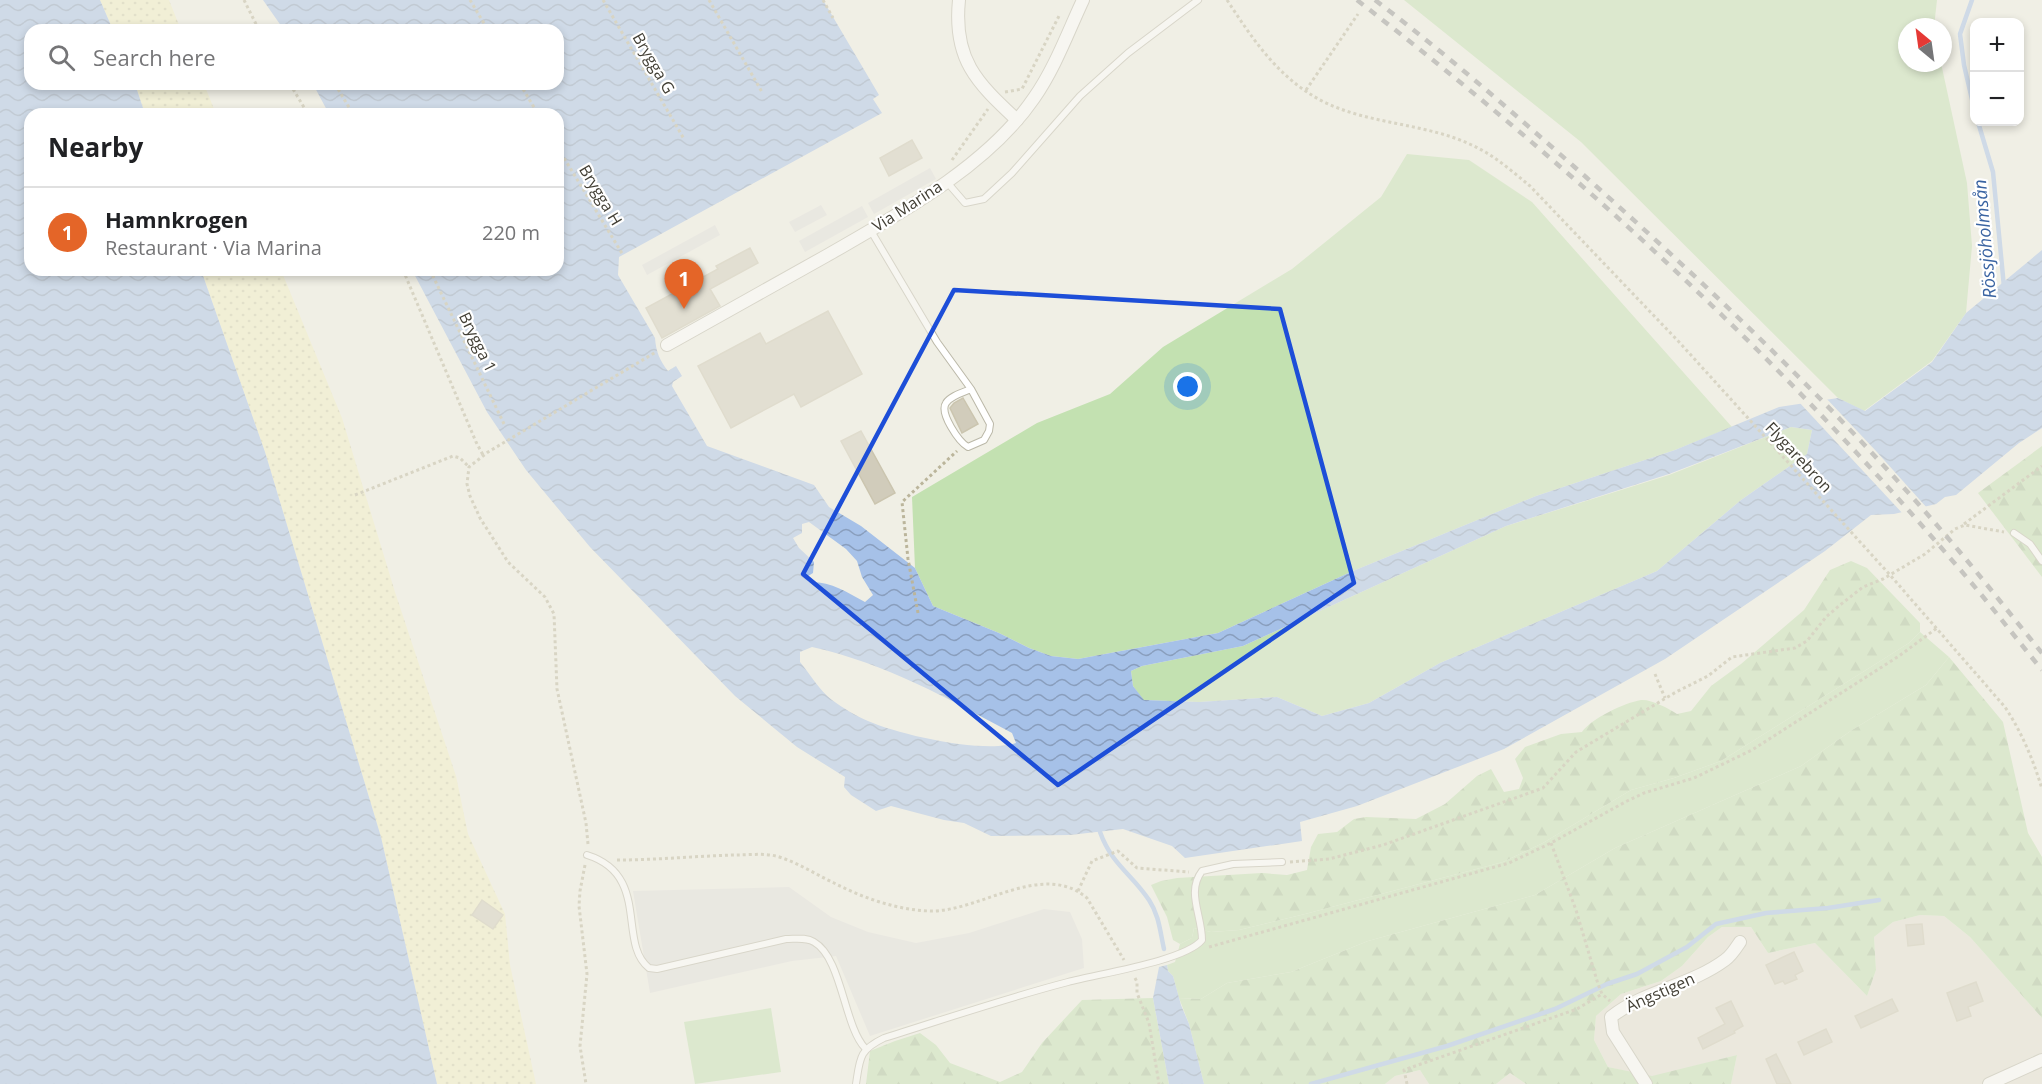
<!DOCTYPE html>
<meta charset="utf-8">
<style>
:root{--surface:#fff;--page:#f6f6f6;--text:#202124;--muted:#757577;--line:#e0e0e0;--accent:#e46528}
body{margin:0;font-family:"Open Sans",sans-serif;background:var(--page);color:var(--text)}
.controls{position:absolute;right:18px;top:18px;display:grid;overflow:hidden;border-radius:12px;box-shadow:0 3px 9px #0003}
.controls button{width:54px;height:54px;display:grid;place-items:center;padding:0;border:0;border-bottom:2px solid var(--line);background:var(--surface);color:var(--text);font:30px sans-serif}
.compass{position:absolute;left:1898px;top:18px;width:54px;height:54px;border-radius:50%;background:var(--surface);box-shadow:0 3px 9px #0003;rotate:331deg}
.you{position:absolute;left:1188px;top:387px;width:21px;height:21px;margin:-15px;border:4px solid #fff;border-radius:50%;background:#1a73e8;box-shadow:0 0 0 9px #1a73e833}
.badge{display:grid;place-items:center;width:39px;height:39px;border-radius:50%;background:var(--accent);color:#fff;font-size:20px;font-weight:700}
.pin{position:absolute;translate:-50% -50px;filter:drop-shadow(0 2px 3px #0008)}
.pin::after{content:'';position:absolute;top:32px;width:21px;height:18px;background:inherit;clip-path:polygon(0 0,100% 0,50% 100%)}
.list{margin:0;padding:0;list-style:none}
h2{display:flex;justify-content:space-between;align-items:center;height:78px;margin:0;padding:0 24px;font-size:26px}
h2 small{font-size:20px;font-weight:400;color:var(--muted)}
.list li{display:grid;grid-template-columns:39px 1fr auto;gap:18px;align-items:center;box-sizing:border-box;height:90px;padding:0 24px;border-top:2px solid var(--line)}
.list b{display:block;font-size:22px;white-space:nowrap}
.list p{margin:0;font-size:20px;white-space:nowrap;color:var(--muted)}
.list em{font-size:20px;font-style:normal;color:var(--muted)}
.icon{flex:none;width:33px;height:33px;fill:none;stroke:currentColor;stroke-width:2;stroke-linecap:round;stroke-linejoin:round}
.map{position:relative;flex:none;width:2042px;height:1084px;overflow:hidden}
.search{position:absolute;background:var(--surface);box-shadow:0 3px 9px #0003;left:24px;top:24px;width:540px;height:66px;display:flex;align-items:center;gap:15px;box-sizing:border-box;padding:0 21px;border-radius:18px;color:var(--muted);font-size:22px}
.panel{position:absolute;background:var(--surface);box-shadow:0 3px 9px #0003;left:24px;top:108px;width:540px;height:168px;border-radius:18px}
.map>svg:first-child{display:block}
</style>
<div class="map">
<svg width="2042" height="1084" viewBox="0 0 2042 1084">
<defs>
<pattern id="forest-firs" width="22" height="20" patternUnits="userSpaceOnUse" patternTransform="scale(1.5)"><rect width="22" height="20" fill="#c3e1b1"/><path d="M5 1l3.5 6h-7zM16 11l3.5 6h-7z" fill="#a9c299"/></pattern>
<pattern id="sand-dots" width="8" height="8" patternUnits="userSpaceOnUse" patternTransform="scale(1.5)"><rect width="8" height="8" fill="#f2f0c3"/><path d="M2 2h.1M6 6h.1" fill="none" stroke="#d1cfa8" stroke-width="1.8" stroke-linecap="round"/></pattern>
<pattern id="water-waves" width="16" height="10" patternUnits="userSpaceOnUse" patternTransform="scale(1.5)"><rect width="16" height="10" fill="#a6c1e8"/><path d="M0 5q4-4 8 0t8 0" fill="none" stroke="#899ebd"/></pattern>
</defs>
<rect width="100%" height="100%" fill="#f0efe5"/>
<!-- residential -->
<g fill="#e4e1d3">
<path d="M1920,915L1944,916L1970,937L2042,1018V1084H1731L1737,1055L1652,1077L1608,1067L1594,1040L1596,1016L1621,994L1661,981L1682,966L1708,937L1722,927H1751L1768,953L1815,943L1867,996L1876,970L1874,937L1893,922Z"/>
<path d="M1420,1070L1429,1084H1385L1395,1076Z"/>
<path d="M1510,1073L1526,1084H1496Z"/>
</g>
<!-- grass -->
<g fill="#c3e1b1">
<path d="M1404,0H1937L1934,27H1907V63H1941L1967,183L1972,246L1966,313L1932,361L1864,411L1838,398L1581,142Z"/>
<path d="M1407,154L1469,160L1532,202L1732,427L1675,450L1536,496L1353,571L1218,633L1078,659L1051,656L1029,648L999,633L933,606L915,568L912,497L1037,423L1110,394L1163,347L1292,269L1381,197Z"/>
<path d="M1791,427L1812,430L1807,454L1741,500L1657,571L1440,663L1369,703L1322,716L1277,697L1199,702L1143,700L1133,686L1131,671L1142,666L1243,646L1506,526L1669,475Z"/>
<path d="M1920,632L1949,657L1926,685L1852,730L1801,766L1615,848L1535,895L1368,941L1291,972L1227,983L1201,999L1179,998L1173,976L1168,971L1167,965L1175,962L1180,944L1192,938L1194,928L1211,932L1239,930L1305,914L1503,862L1543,843L1631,790L1674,778L1721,761L1909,643Z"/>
<path d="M771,1008L781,1072L695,1084L684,1022Z"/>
</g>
<!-- forest -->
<g fill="url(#forest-firs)">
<path d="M2042,446V577L1978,493Z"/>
<path d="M1851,561L1867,568L1920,623V632L1909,643L1721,761L1674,778L1631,790L1543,843L1503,862L1305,914L1239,930L1211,932L1194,928L1192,938L1180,944L1173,940L1167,917L1151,885L1161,881L1177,878L1262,873L1287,875L1307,870L1311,847L1318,834L1337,832L1354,819L1366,817L1416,819L1445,804L1477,776L1491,769L1504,792L1519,789L1523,778L1515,759L1525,747L1561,734L1582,732C1592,718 1624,703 1641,700C1651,699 1668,708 1677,714L1691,711L1711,686L1741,664L1804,610L1830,570Z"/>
<path d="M1949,657L2003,722L2028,833L2042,857V1018L1970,937L1944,916L1920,915L1893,922L1874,937L1876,970L1867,996L1815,943L1768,953L1751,927H1722L1708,937L1682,966L1661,981L1621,994L1596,1016L1594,1040L1608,1067L1652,1076L1737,1055L1731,1084H1526L1510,1073L1496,1084H1429L1420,1070L1395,1076L1385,1084H1204L1189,1024L1179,998L1201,999L1227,983L1291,972L1368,941L1535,895L1615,848L1801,766L1852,730L1926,685Z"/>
<path d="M1153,998L1169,1084H866L870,1051L895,1041L920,1033L936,1045L950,1063L1000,1082L1022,1072L1042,1043L1082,1000Z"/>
</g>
<!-- sand -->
<g fill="url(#sand-dots)">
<path d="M100,0H169L181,30H113Z"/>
<path d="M135,84H204L216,114H145Z"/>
<path d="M201,270H281L342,418L395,592L456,776L468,834L505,914L510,965L536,1084H437L381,837L265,452Z"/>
</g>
<!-- parking -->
<g fill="#e1e0dc">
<path d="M930,168L936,179L874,214L868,203Z"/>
<path d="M821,205L827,215L795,232L789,222Z"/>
<path d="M862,206L868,217L805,252L799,241Z"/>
<path d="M715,225L720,235L647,275L642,265Z"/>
<path d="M789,887L831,917L868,932L916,943L969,933L1044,909L1070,912L1082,939L1084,968L870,1036L836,956L792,961L650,993L633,891Z"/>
</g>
<!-- water -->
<g fill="url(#water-waves)" fill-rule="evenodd">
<path d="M0,0H100L113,30H30V84H135L145,114H30V270H201L265,452L381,837L437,1084H0Z"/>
<path d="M263,0H823L879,95L873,99L882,113L619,257L618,275L655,338C656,352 660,361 668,371L676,366L682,376L673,382L672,386L707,446L814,485L829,507L861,526L915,568L933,606L999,633L1029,648L1051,656L1078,659L1218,633L1353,571L1536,496L1675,450L1779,407L1838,398L1865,411L1932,362L1966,313L2042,250V428L2019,443L1956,495L1945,497L1936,504L1894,514L1871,515L1825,551L1665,659L1504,749L1357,806L1300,822L1302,841L1185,858L1172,846L1123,829L1070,835L991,836L964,823L944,820L891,806L876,811L851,795L844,787L845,777L797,747L735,696L590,547L526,470L487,412L412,270H558V114H329L313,84H558V30H284ZM1791,427L1812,430L1807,454L1741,500L1657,571L1440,663L1369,703L1322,716L1277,697L1199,702L1144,700L1133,686L1131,671L1142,666L1243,646L1506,526L1669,474ZM809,522L846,549L857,561L862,577L873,595L865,602C847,592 830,581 809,582L805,578L813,573L814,562L799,548L793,538L802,533V524ZM812,647C887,664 945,697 1012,733L1016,743C986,754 899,735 868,721C856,716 843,708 832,700C820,691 810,674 800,662V652Z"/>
<path d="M1167,965L1168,971L1173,976L1181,1005L1189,1024L1204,1084H1169L1153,998L1159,967Z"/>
</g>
<!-- pier -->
<path fill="#f0efe5" d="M1825,397L1876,451L1928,509L1904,515L1798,401Z"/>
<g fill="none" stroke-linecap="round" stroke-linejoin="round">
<!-- stream -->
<g stroke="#a6c1e8" stroke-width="4.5">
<path d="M1972,0L1960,34L1964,65L1974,108"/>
<path d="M1978,122L1993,172L2004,287"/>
<path d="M1100,832C1112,865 1131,873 1149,900C1159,915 1160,931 1164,949"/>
<path d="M1311,1084L1447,1046L1555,1009L1607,984L1637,974L1687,947L1716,924L1766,913L1828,908L1879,900"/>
</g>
</g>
<!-- building -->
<g fill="#d1ccbb" stroke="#cbc5af" stroke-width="1.5">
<path d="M912,140L922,158L889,176L880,158Z"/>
<path d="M750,248L758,263L710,289L720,306L662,338L646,308L718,269L716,266Z"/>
<path d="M828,311L862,374L801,407L794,394L731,428L698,366L760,333L766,344Z"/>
<path d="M963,398L978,424L962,433L950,408L954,403Z"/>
<path d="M861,431L895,493L875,504L841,441Z"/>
<path d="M482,900L503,915L493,929L472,915Z"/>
<path d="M1922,924L1924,944L1908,946L1906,925Z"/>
<path d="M1794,952L1803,971L1795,975L1797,979L1785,984L1783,981L1775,984L1766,965Z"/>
<path d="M1976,982L1983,1001L1968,1007L1971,1016L1957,1021L1947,993Z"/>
<path d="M1892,999L1898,1011L1861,1028L1855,1016Z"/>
<path d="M1731,1001L1743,1026L1734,1031L1735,1033L1703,1049L1698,1038L1725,1024L1716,1008Z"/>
<path d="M1826,1029L1832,1042L1804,1055L1798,1042Z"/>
<path d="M1776,1054L1791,1084H1777L1766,1059Z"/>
</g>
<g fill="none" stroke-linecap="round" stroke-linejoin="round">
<!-- service casing -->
<g stroke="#bbb8a8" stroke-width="8">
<g id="service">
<path d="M946,181L965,203L984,199L1012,173L1080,96L1128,53L1198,0"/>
<path d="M871,231L937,342L971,389L990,424L989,431L984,440L968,447C959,442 939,413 946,403C950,396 964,392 971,389"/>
<path d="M2014,533L2030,544L2042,561"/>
<path d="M587,855C651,875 617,943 649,968L657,969L786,939C796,939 806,937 814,942C842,958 844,1026 865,1048"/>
<path d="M856,1084C860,1058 859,1050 884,1038C945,1019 1006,998 1068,982C1097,974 1185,961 1202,940C1202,915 1186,892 1202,871L1233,864L1282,862"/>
</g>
</g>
<!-- minor casing -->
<g stroke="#bbb8a8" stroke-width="14">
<g id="minor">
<path d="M959,0C953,59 976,82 1017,120"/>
<path d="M667,345C720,315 773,286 826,256C897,215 987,167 1034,98C1055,68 1068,32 1083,0"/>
<path d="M1646,1084L1613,1032L1611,1017C1645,990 1690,986 1725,960C1731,956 1736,948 1740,942"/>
<path d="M1989,1084L2042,1060"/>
</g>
</g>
<!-- path -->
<g stroke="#bbb59b" stroke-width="3" stroke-dasharray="3 3" stroke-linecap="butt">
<path d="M244,0L259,30"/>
<path d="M470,0L488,30"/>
<path d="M603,0L684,139"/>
<path d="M709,0L762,92"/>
<path d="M823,0L833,18"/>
<path d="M1227,0C1254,41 1279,79 1324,102C1371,125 1427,123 1474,146C1495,156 1513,172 1530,186L1680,343L1890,575L2005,707C2022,733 2033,759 2042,789"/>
<path d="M290,84L308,114"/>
<path d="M335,84L353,114"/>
<path d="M520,84L538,114"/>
<path d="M1306,90L1358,14"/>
<path d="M1005,92L1022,89L1060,14"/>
<path d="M558,148L623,255"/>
<path d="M952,160L988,109"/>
<path d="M403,270L476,442L483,455"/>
<path d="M430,270L504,424"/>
<path d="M355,495L453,456L460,458L469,467"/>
<path d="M1964,524L2042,466"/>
<path d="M918,613L908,559L902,502L957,451"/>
<path d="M1655,674L1665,698"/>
<path d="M1551,843L1576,910L1598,984L1602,994L1610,1001"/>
<path d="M588,844L586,823L557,689L554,614L545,597L508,562L480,518L470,496L467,484L469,467L488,452L656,352"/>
<path d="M617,860C656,860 696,856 735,855C748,855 763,853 776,856C797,862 815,874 834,883C863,898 897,910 930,911C980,912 1042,860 1087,898L1124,960"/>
<path d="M1290,862L1329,859L1383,845L1543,788L1576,752L1676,692L1708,676L1732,657L1795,648L1807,641L1826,617L1840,605L1863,587L1883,579L1925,554L1955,529L1965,525L2004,532"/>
<path d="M585,865L580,891L579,906L587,974L580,1046L586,1084"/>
<path d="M1078,891L1092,861L1118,851L1137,868L1189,872"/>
<path d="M1209,947L1509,863L1551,843L1627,801L1644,793L1694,778L1752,750L1899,656L1937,628"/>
<path d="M1135,978L1137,982V993L1149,1023L1159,1084"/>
<path d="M1407,1084L1404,1070L1577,1009L1602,994"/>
</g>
<!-- service -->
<use href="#service" stroke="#fff" stroke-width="6"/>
<!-- minor -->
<use href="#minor" stroke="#fff" stroke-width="12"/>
<!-- rail -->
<g stroke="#939393" stroke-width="4.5" stroke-dasharray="8 8" stroke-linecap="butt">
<path d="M1357,0C1571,166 1774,351 1950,558C1982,594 2011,632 2042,670"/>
<path d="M1375,0C1449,56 1518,117 1587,178C1718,295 1846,417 1959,551C1987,584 2014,619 2042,653"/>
</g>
</g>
<!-- marked area -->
<path d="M0 0H2042V1084H0ZM954,290L1280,309L1354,583L1058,785L803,574Z" fill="#f0efe5" fill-opacity=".55" fill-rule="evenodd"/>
<path fill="none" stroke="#1d4ed8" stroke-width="4.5" stroke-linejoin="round" d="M954,290L1280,309L1354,583L1058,785L803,574Z"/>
<g text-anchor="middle" stroke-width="4.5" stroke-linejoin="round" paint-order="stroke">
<!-- street labels -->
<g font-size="16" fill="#423f35" stroke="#fff">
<text transform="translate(654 63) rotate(60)" y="6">Brygga G</text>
<text transform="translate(601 195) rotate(59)" y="6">Brygga H</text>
<text transform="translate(907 206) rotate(-33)" y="6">Via Marina</text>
<text transform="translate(478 342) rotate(64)" y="6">Brygga 1</text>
<text transform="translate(1799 457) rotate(47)" y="6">Flygarebron</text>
<text transform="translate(1660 992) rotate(-24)" y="6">Ängstigen</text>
</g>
<!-- water labels -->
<g font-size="18" font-style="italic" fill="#3a64a2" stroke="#fff">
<text transform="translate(1985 239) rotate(-95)" y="6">Rössjöholmsån</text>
</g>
</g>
</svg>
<div class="controls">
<button>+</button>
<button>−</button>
</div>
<svg class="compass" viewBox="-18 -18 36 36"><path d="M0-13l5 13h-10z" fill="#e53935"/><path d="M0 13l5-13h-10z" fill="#757577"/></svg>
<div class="you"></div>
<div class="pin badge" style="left:684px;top:309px">1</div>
<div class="search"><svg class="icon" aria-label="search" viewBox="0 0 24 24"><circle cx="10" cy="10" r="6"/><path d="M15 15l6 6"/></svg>Search here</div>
<section class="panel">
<h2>Nearby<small></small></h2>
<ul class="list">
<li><span class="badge">1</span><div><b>Hamnkrogen</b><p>Restaurant · Via Marina</p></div><em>220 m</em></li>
</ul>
</section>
</div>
